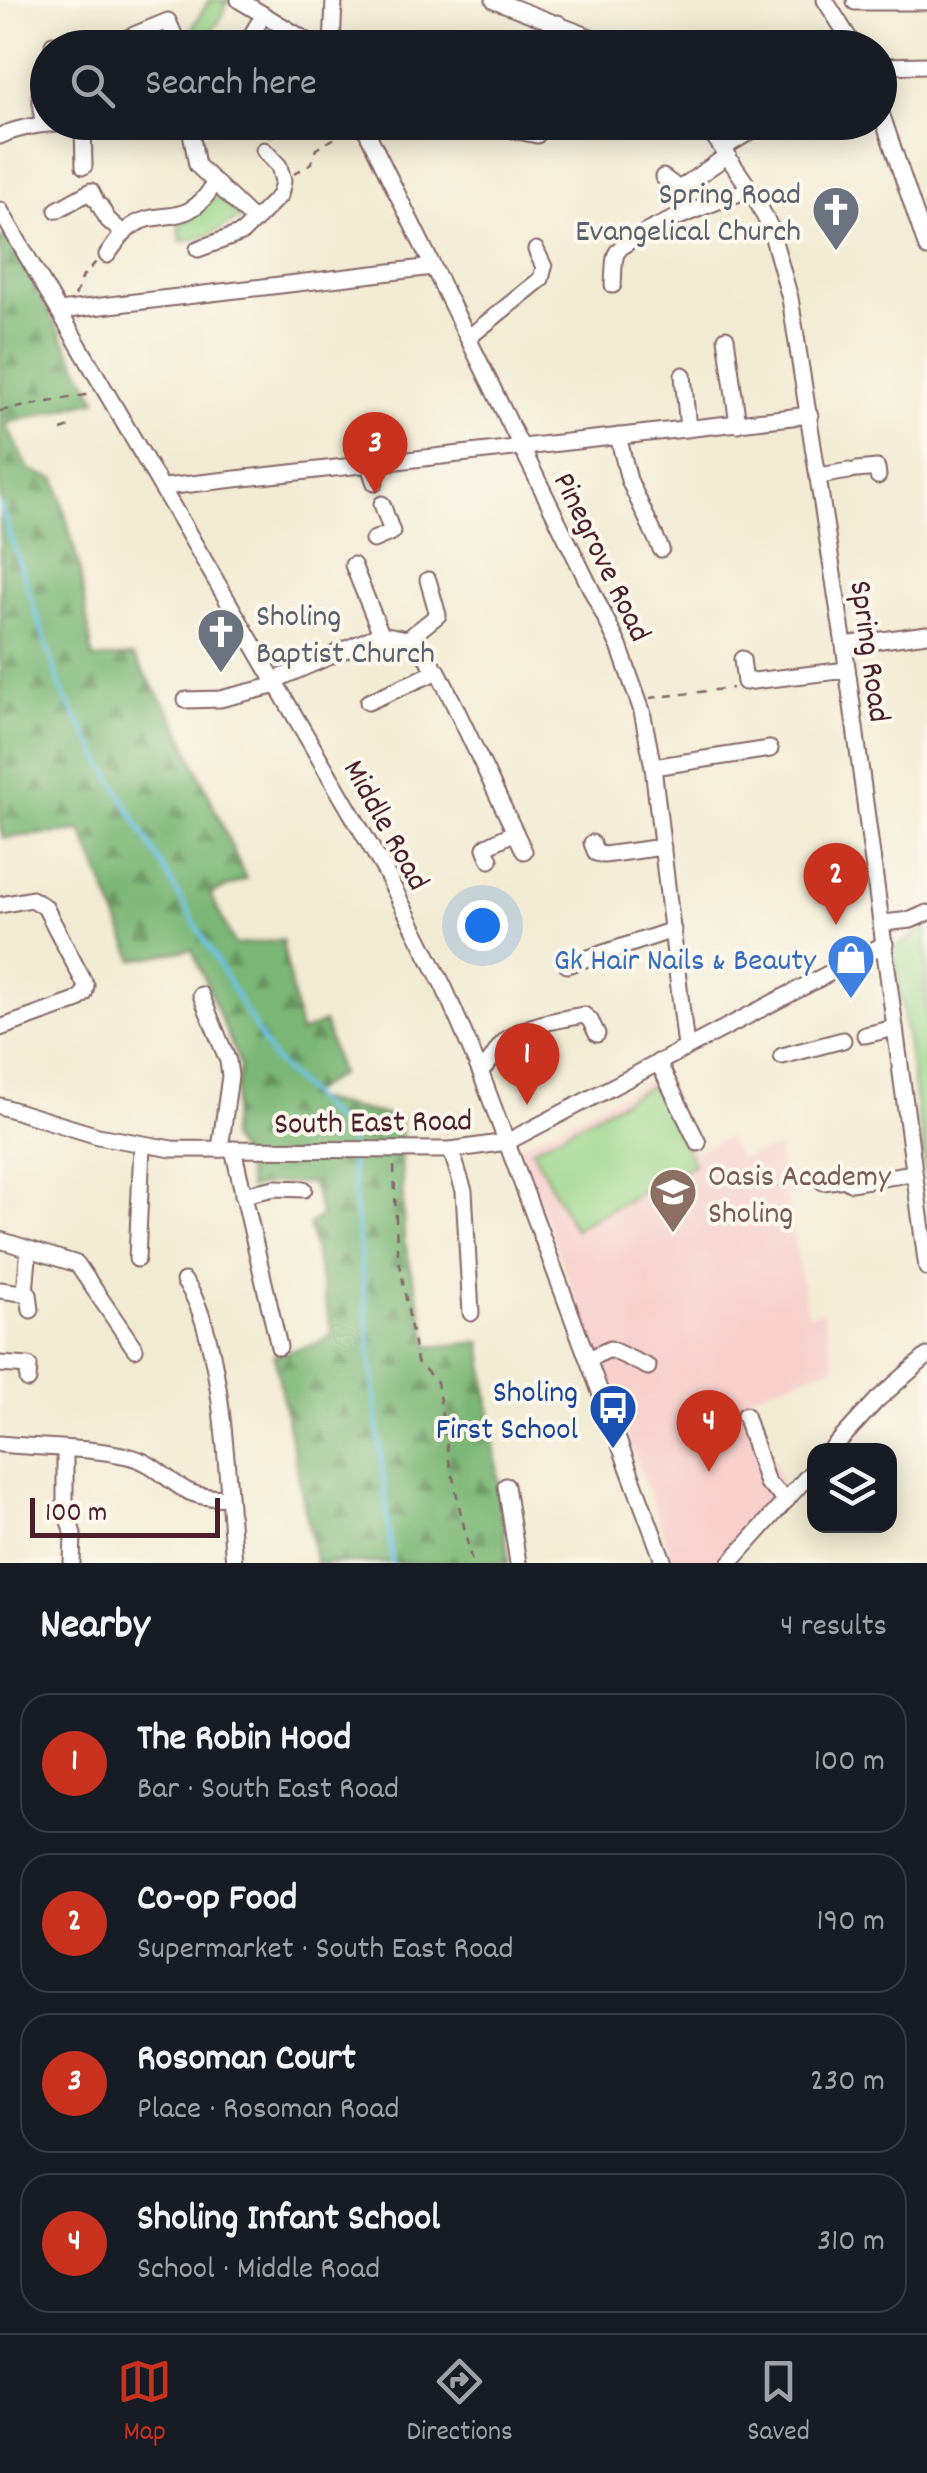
<!DOCTYPE html>
<meta charset="utf-8">
<style>
:root{--surface:#171b24;--page:#242831;--text:#f1f3f6;--muted:#9ea1a6;--line:#363941;--accent:#c8321e}
body{margin:0;font-family:Dekko,sans-serif;background:var(--page);color:var(--text)}
.controls{position:absolute;right:30px;bottom:30px;display:grid;overflow:hidden;border-radius:20px;box-shadow:0 5px 25px #0003}
.controls button{width:90px;height:90px;display:grid;place-items:center;padding:0;border:0;border-bottom:2px solid var(--line);background:var(--surface);color:var(--text);font:50px sans-serif}
.scale{position:absolute;left:30px;bottom:25px;width:190px;box-sizing:border-box;padding-left:10px;border:5px solid #4a1f2b;border-top:0;font-size:28px;line-height:35px;white-space:nowrap;color:#4a1f2b;-webkit-text-stroke:8px #fbf7ec;paint-order:stroke}
.you{position:absolute;left:482px;top:925px;width:35px;height:35px;margin:-25px;border:8px solid #fff;border-radius:50%;background:#1a73e8;box-shadow:0 0 0 15px #1a73e833}
.badge{display:grid;place-items:center;width:65px;height:65px;border-radius:50%;background:var(--accent);color:#fff;font-size:32px;font-weight:700}
.pin{position:absolute;translate:-50% -82px;filter:drop-shadow(0 2px 5px #0008)}
.pin::after{content:'';position:absolute;top:52px;width:35px;height:30px;background:inherit;clip-path:polygon(0 0,100% 0,50% 100%)}
.list{margin:0;padding:0;list-style:none}
h2{display:flex;justify-content:space-between;align-items:center;height:130px;margin:0;padding:0 40px;font-size:42px}
h2 small{font-size:32px;font-weight:400;color:var(--muted)}
.list li{display:grid;grid-template-columns:65px 1fr auto;gap:30px;align-items:center;box-sizing:border-box;height:140px;margin:0 20px 20px;padding:0 20px;border:2px solid var(--line);border-radius:30px}
.list b{display:block;font-size:38px;white-space:nowrap}
.list p{margin:0;font-size:32px;white-space:nowrap;color:var(--muted)}
.list em{font-size:32px;font-style:normal;color:var(--muted)}
.icon{flex:none;width:55px;height:55px;fill:none;stroke:currentColor;stroke-width:2;stroke-linecap:round;stroke-linejoin:round}
.map{position:relative;flex:none;width:927px;height:1563px;overflow:hidden}
.search{position:absolute;background:var(--surface);box-shadow:0 5px 25px #0003;left:30px;right:30px;top:30px;height:110px;display:flex;align-items:center;gap:25px;box-sizing:border-box;padding:0 35px;border-radius:55px;color:var(--muted);font-size:38px}
.sheet{height:770px;background:var(--surface)}
nav{display:flex;justify-content:space-around;align-items:center;box-sizing:border-box;height:140px;border-top:2px solid var(--line);background:var(--surface);font-size:28px;color:var(--muted)}
nav a{display:grid;justify-items:center;gap:5px}
nav .on{color:var(--accent)}
.map>svg:first-child{display:block}
</style>
<div class="map">
<svg width="927" height="1563" viewBox="0 0 927 1563">
<defs>
<pattern id="forest-firs" width="22" height="20" patternUnits="userSpaceOnUse" patternTransform="scale(2.5)"><rect width="22" height="20" fill="#7ab674"/><path d="M5 1l3.5 6h-7zM16 11l3.5 6h-7z" fill="#66935f"/></pattern>
</defs>
<rect width="100%" height="100%" fill="#fbf7ec"/>
<filter id="ink" filterUnits="userSpaceOnUse"><feTurbulence type="fractalNoise" baseFrequency=".01" numOctaves="2"/><feDisplacementMap in="SourceGraphic" scale="20" xChannelSelector="R" yChannelSelector="G"/><feConvolveMatrix kernelMatrix="1 2 1 2 8 2 1 2 1" color-interpolation-filters="sRGB"/></filter>
<filter id="wash" filterUnits="userSpaceOnUse"><feTurbulence type="fractalNoise" baseFrequency=".0048" numOctaves="4" result="noise"/><feDisplacementMap in="SourceGraphic" scale="40" xChannelSelector="R" yChannelSelector="G"/><feGaussianBlur stdDeviation="2.25" result="paint"/><feColorMatrix in="noise" values="0 0 0 0 0 0 0 0 0 0 0 0 0 0 0 0 0 1.4 0 .05"/><feComposite in="paint" operator="in"/></filter>
<g filter="url(#wash)">
<rect width="100%" height="100%" fill="#f2ebd3"/>
<!-- built -->
<path fill="#f7d0cc" d="M656,1076L695,1151L727,1138L740,1159L778,1148L807,1314L823,1312L835,1366L748,1396L783,1486L715,1563H675L519,1146Z"/>
<!-- forest -->
<path fill="url(#forest-firs)" stroke="#626a50" stroke-width="2.5" d="M7,236L97,400L6,424L30,471L56,479L79,567L93,659L133,656L176,721L246,879L210,894L235,945L282,940L300,1033L324,1022L340,1074L304,1097L400,1118L404,1240L430,1347L481,1342L509,1563H316L274,1355L317,1344L332,1334L309,1225L321,1216L312,1183H273L249,1189L244,1159L229,1138L240,1065L192,949L134,960L82,831L3,838L0,825V238Z"/>
<!-- green -->
<g fill="#99d488" stroke="#727a5a" stroke-width="2.5">
<path d="M209,0L232,1L226,3L223,15L204,43L193,37L187,47L185,41Z"/>
<path d="M217,196L243,217L207,236L181,242L179,224Z"/>
<path d="M927,927V1181L894,949Z"/>
<path d="M652,1085L694,1164L574,1229L532,1149Z"/>
</g>
<g fill="none" stroke-linecap="round" stroke-linejoin="round">
<!-- stream -->
<g stroke="#6cc2e9" stroke-width="4">
<path d="M0,505L63,694L273,1059L349,1135V1145"/>
<path d="M350,1155L392,1563"/>
</g>
</g>
</g>
<g filter="url(#ink)">
<g fill="none" stroke-linecap="round" stroke-linejoin="round">
<!-- minor casing -->
<g stroke="#856666" stroke-width="19">
<g id="minor">
<path d="M239,0L319,48"/>
<path d="M494,0L619,48"/>
<path d="M825,0L855,48"/>
<path d="M855,2H927"/>
<path d="M129,37L168,21L180,48"/>
<path d="M53,44L54,48"/>
<path d="M244,48L258,24"/>
<path d="M332,48L334,0"/>
<path d="M548,48L558,23"/>
<path d="M880,66L927,65"/>
<path d="M880,110L927,248"/>
<path d="M189,122L197,165L255,221"/>
<path d="M262,122L271,128"/>
<path d="M362,122L619,646L642,711L653,767L686,1047"/>
<path d="M515,122L513,130L537,135"/>
<path d="M704,122L752,192L770,227L790,298L844,645L927,1268"/>
<path d="M43,124L40,94L46,76"/>
<path d="M83,124L84,166"/>
<path d="M0,136C46,114 136,124 189,124"/>
<path d="M723,148L766,122"/>
<path d="M663,177L679,189L728,155"/>
<path d="M100,206L108,220L124,234"/>
<path d="M0,210L385,871L444,987L480,1071L664,1563"/>
<path d="M57,210L91,191L95,199"/>
<path d="M198,249L242,233L280,195L283,181L279,166L264,150"/>
<path d="M107,255C113,248 119,237 127,230C157,204 186,233 214,184"/>
<path d="M613,285C614,276 613,262 616,254C625,234 727,198 750,189"/>
<path d="M59,311L433,267"/>
<path d="M468,338L541,279L544,267L536,250"/>
<path d="M726,338L738,424"/>
<path d="M683,375L688,429"/>
<path d="M618,436L629,480L661,549"/>
<path d="M368,463L375,483"/>
<path d="M857,470L877,468L878,476"/>
<path d="M819,476L849,471"/>
<path d="M164,487L810,415"/>
<path d="M373,540L392,532L382,504"/>
<path d="M353,565L381,634"/>
<path d="M409,638L438,615L428,580"/>
<path d="M844,645L927,634"/>
<path d="M742,659L745,682L847,670"/>
<path d="M275,680L381,634L413,640L440,675L524,851"/>
<path d="M186,700L220,699L277,685"/>
<path d="M368,702L438,671"/>
<path d="M653,767L770,749"/>
<path d="M592,843L596,853L604,855L663,847"/>
<path d="M490,860L485,848L487,846L515,832"/>
<path d="M0,905L32,899L45,907L86,986L84,994L76,1001L0,1028"/>
<path d="M883,923L911,920L927,913"/>
<path d="M567,965L673,930"/>
<path d="M201,995L228,1061L230,1076L220,1149"/>
<path d="M865,1035L895,1028"/>
<path d="M782,1056L843,1040"/>
<path d="M658,1062L698,1143"/>
<path d="M480,1071C494,1062 494,1050 506,1040C524,1025 561,1019 584,1015L590,1020L597,1034"/>
<path d="M0,1106L98,1136L172,1149L451,1150L507,1142L885,944"/>
<path d="M233,1149L279,1347"/>
<path d="M451,1150L464,1191L471,1313"/>
<path d="M823,1182L845,1179L850,1183L914,1173"/>
<path d="M243,1195L275,1188L304,1189"/>
<path d="M0,1240L77,1264L135,1349"/>
<path d="M137,1259L142,1146"/>
<path d="M184,1281C224,1331 228,1495 234,1563"/>
<path d="M0,1290L29,1294L31,1310"/>
<path d="M25,1292L28,1258"/>
<path d="M588,1359L610,1349L648,1367"/>
<path d="M0,1364L29,1366L28,1380"/>
<path d="M745,1415L767,1483L787,1500"/>
<path d="M0,1444C41,1448 87,1447 127,1456C169,1465 173,1502 227,1497"/>
<path d="M65,1450V1508L73,1534L72,1563"/>
<path d="M831,1450L877,1400L927,1356"/>
<path d="M506,1486L518,1563"/>
<path d="M730,1563L814,1469"/>
</g>
</g>
<!-- path -->
<g stroke="#856666" stroke-width="2.5" stroke-dasharray="8 8" stroke-linecap="butt">
<path d="M294,174L311,163L316,149L352,128"/>
<path d="M75,296L83,276L97,261"/>
<path d="M0,411L90,394"/>
<path d="M61,430L76,425"/>
<path d="M650,698L732,688"/>
<path d="M394,1166L397,1247L417,1362L437,1382L449,1460L472,1563"/>
</g>
<!-- minor -->
<use href="#minor" stroke="#fff" stroke-width="15"/>
</g>
</g>
<!-- icons -->
<defs>
<g id="church-pin" transform="scale(2.5)"><path d="M0 17L-7.5 6A9.5 9.5 0 1 1 7.5 6Z" fill="#6b7280" stroke="#fbf7ec"/><path d="M-1.2-6h2.4v3.5h3.3v2.4h-3.3V6h-2.4V-.1h-3.3v-2.4h3.3Z" fill="#fff"/></g>
<g id="shop-pin" transform="scale(2.5)"><path d="M0 17L-7.5 6A9.5 9.5 0 1 1 7.5 6Z" fill="#3f7fe0" stroke="#fbf7ec"/><path d="M-5-2.5h2.3a2.7 3.5 0 0 1 5.4 0H5L5.5 6h-11ZM-1.5-2.5h3a1.5 2.3 0 0 0-3 0Z" fill="#fff"/></g>
<g id="school-pin" transform="scale(2.5)"><path d="M0 17L-7.5 6A9.5 9.5 0 1 1 7.5 6Z" fill="#8d6e63" stroke="#fbf7ec"/><path d="M0-5L7-2L0 1L-7-2ZM-4 1L0 2.5L4 1V4Q0 6-4 4Z" fill="#fff"/></g>
<g id="bus-pin" transform="scale(2.5)"><path d="M0 17L-7.5 6A9.5 9.5 0 1 1 7.5 6Z" fill="#1a4fb4" stroke="#fbf7ec"/><path d="M-5-6H5V4H4V6H2V4H-2V6H-4V4H-5ZM-3.5-4V0h7V-4ZM-3.5 1.2v1.5H-2V1.2ZM2 1.2v1.5H3.5V1.2Z" fill="#fff"/></g>
</defs>
<g fill-rule="evenodd">
<use href="#church-pin" x="836" y="210"/>
<use href="#church-pin" x="221" y="632"/>
<use href="#shop-pin" x="851" y="958"/>
<use href="#school-pin" x="673" y="1192"/>
<use href="#bus-pin" x="613" y="1408"/>
</g>
<g text-anchor="middle" stroke-width="8" stroke-linejoin="round" paint-order="stroke">
<!-- worship labels -->
<g font-size="32" fill="#5b616d" stroke="#fbf7ec" text-anchor="end">
<text x="801" y="203">Spring Road<tspan x="801" dy="37">Evangelical Church</tspan></text>
<text x="256" y="625" text-anchor="start">Sholing<tspan x="256" dy="37">Baptist Church</tspan></text>
</g>
<!-- street labels -->
<g font-size="32" fill="#4a1f2b" stroke="#fbf7ec">
<text transform="translate(604 556) rotate(64)" y="11">Pinegrove Road</text>
<text transform="translate(872 651) rotate(82)" y="11">Spring Road</text>
<text transform="translate(388 824) rotate(61)" y="11">Middle Road</text>
<text transform="translate(373 1120) rotate(-1)" y="11">South East Road</text>
</g>
<!-- shop labels -->
<g font-size="32" fill="#366cbe" stroke="#fbf7ec" text-anchor="end">
<text x="816" y="969">Gk Hair Nails &amp; Beauty</text>
</g>
<!-- education labels -->
<g font-size="32" fill="#785e54" stroke="#fbf7ec" text-anchor="start">
<text x="708" y="1185">Oasis Academy<tspan x="708" dy="37">Sholing</tspan></text>
</g>
<!-- transit labels -->
<g font-size="32" fill="#164399" stroke="#fbf7ec" text-anchor="end">
<text x="578" y="1401">Sholing<tspan x="578" dy="37">First School</tspan></text>
</g>
</g>
</svg>
<div class="controls">
<button><svg class="icon" aria-label="layers" viewBox="0 0 24 24"><path d="M12 4l9 5-9 5-9-5zM3 14l9 5 9-5"/></svg></button>
</div>
<div class="scale">100 m</div>
<div class="you"></div>
<div class="pin badge" style="left:527px;top:1105px">1</div>
<div class="pin badge" style="left:836px;top:925px">2</div>
<div class="pin badge" style="left:375px;top:494px">3</div>
<div class="pin badge" style="left:709px;top:1472px">4</div>
<div class="search"><svg class="icon" aria-label="search" viewBox="0 0 24 24"><circle cx="10" cy="10" r="6"/><path d="M15 15l6 6"/></svg>Search here</div>
</div>
<section class="sheet">
<h2>Nearby<small>4 results</small></h2>
<ul class="list">
<li><span class="badge">1</span><div><b>The Robin Hood</b><p>Bar · South East Road</p></div><em>100 m</em></li>
<li><span class="badge">2</span><div><b>Co-op Food</b><p>Supermarket · South East Road</p></div><em>190 m</em></li>
<li><span class="badge">3</span><div><b>Rosoman Court</b><p>Place · Rosoman Road</p></div><em>230 m</em></li>
<li><span class="badge">4</span><div><b>Sholing Infant School</b><p>School · Middle Road</p></div><em>310 m</em></li>
</ul>
</section>
<nav>
<a class="on"><svg class="icon" aria-label="map" viewBox="0 0 24 24"><path d="M3 6l6-2 6 2 6-2v14l-6 2-6-2-6 2zM9 4v14M15 6v14"/></svg>Map</a>
<a><svg class="icon" aria-label="directions" viewBox="0 0 24 24"><path d="M12 3l9 9-9 9-9-9zM9 14v-3h6M13 9l2 2-2 2"/></svg>Directions</a>
<a><svg class="icon" aria-label="saved" viewBox="0 0 24 24"><path d="M7 4h10v16l-5-4-5 4z"/></svg>Saved</a>
</nav>
